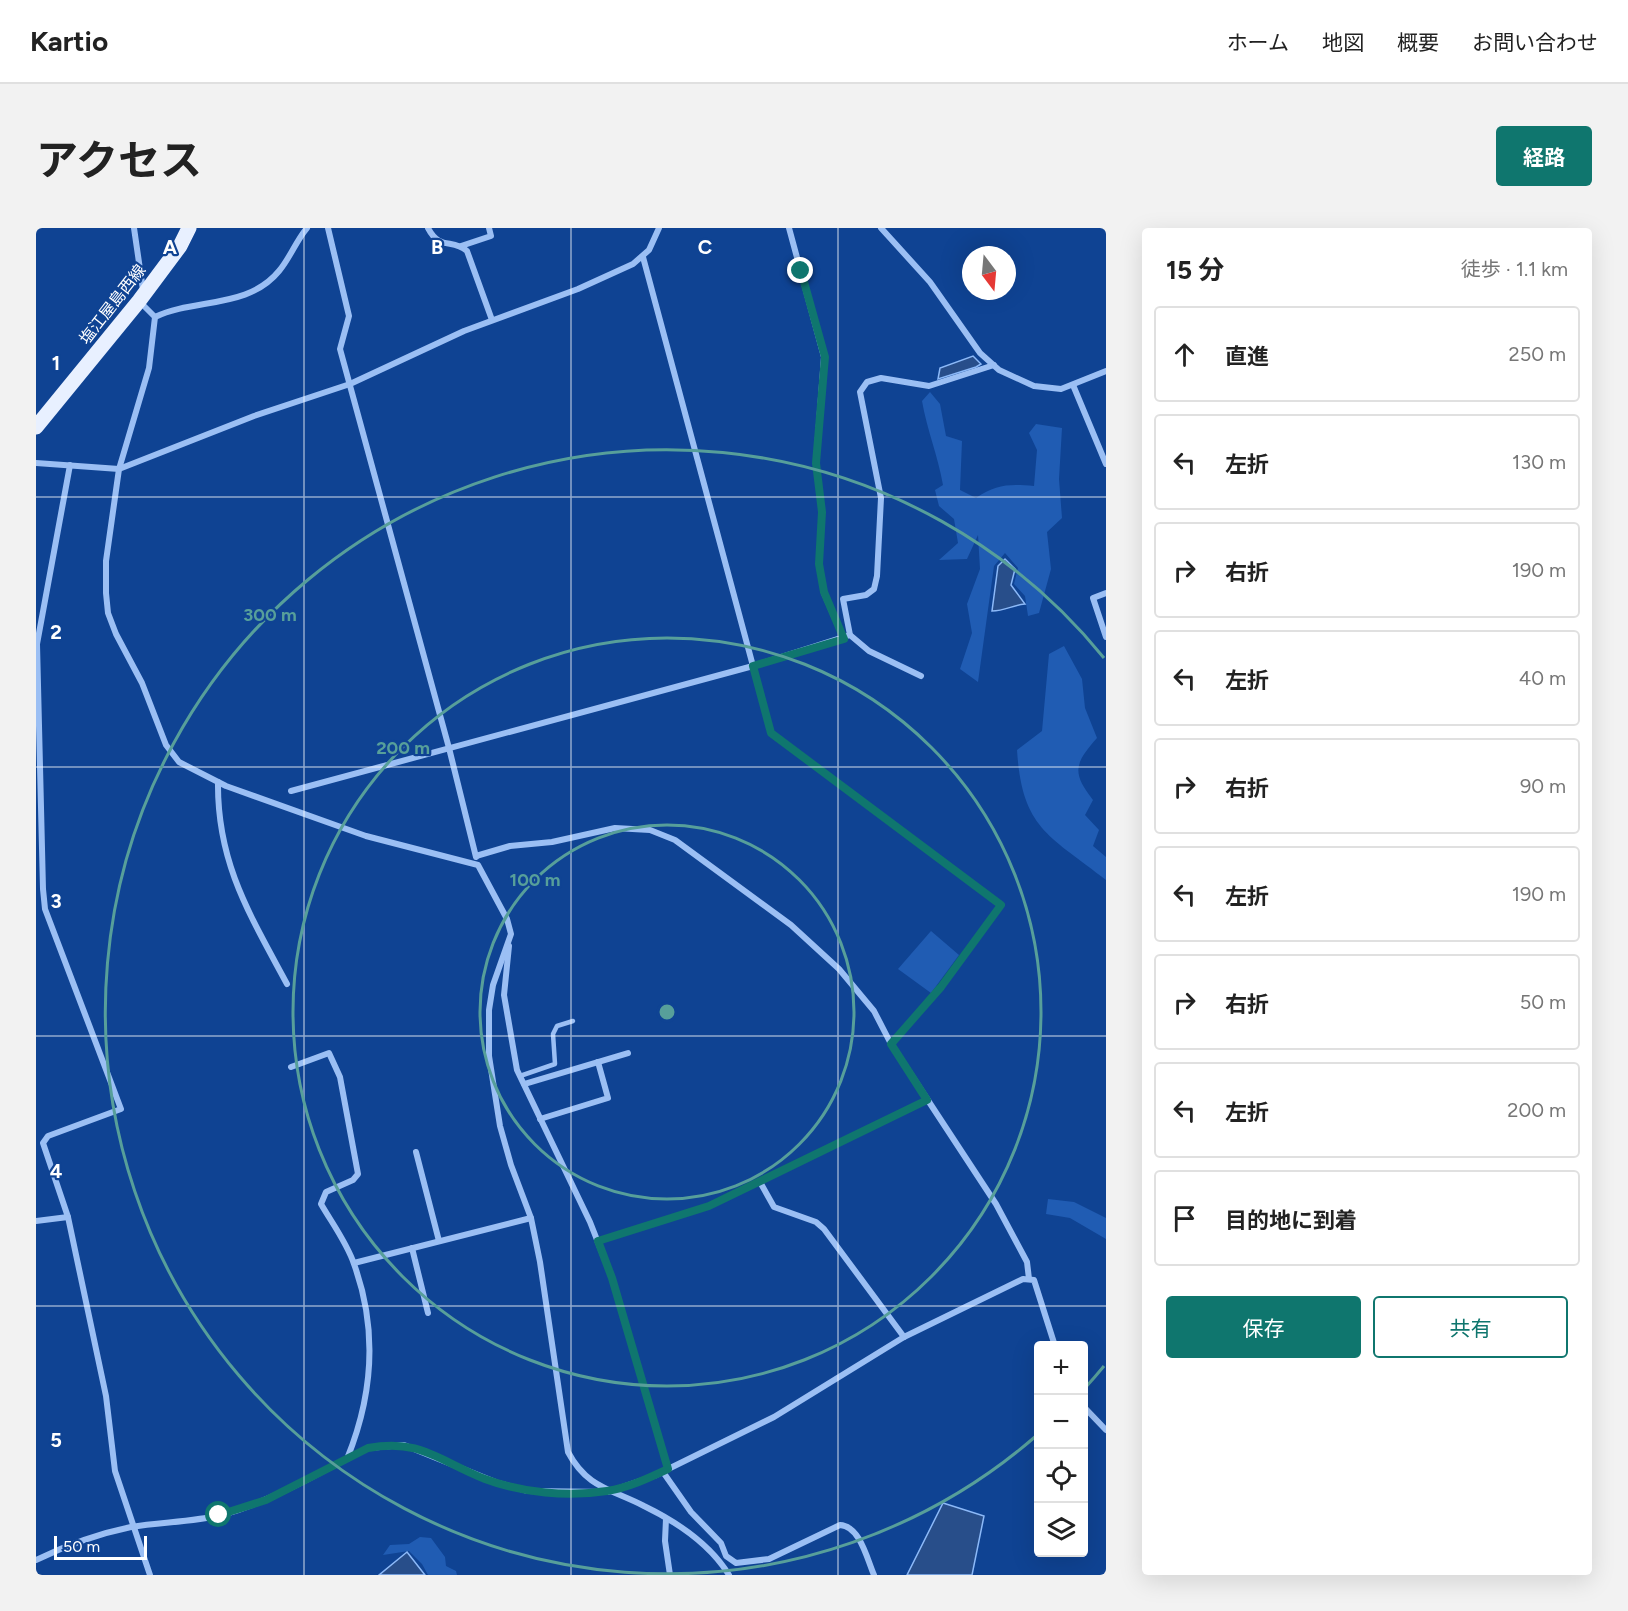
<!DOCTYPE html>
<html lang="ja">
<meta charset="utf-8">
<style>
:root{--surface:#fff;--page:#f2f2f2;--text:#222;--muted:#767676;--line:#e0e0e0;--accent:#0f766e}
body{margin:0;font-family:Figtree,"Noto Sans JP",sans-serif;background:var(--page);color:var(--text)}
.controls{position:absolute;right:18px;bottom:18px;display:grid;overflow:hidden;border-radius:6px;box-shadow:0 6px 24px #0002}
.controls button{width:54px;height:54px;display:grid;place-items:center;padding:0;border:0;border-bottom:2px solid var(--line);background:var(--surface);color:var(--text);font:30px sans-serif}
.compass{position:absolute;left:926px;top:18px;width:54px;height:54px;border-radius:50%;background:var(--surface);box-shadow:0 6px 24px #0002;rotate:164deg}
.scale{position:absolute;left:18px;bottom:15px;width:93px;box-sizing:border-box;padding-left:6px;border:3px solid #fff;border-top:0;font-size:16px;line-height:21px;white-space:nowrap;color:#fff;-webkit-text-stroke:4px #0f4393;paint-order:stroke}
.stop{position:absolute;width:18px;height:18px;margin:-14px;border:4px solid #0f766e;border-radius:50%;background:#fff}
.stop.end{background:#0f766e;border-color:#fff;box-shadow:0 2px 6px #0008}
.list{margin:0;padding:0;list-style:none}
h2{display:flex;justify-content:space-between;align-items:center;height:78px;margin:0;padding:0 24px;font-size:26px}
h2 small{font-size:20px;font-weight:400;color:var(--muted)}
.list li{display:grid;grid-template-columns:39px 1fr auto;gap:18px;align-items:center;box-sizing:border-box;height:96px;margin:0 12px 12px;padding:0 12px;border:2px solid var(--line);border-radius:6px}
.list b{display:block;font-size:22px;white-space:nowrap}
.list em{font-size:20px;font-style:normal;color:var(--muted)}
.actions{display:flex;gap:12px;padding:18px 24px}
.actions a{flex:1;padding:14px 0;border:2px solid var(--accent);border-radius:6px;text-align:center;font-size:21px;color:var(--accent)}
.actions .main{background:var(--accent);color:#fff}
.icon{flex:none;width:33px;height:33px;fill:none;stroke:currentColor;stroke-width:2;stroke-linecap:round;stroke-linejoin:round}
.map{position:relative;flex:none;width:1070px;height:1347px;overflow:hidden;border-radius:6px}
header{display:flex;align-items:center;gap:36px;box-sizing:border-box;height:84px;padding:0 30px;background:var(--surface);border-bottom:2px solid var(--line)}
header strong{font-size:28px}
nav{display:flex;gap:33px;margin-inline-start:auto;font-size:21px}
.intro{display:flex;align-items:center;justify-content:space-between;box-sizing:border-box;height:144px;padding:0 36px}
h1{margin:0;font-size:42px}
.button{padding:15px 27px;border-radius:6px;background:var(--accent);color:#fff;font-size:21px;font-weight:700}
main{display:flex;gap:36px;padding:0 36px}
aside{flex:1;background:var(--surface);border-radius:6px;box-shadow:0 6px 24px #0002}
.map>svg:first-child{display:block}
</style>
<header>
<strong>Kartio</strong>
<nav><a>ホーム</a><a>地図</a><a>概要</a><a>お問い合わせ</a></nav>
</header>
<div class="intro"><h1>アクセス</h1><a class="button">経路</a></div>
<main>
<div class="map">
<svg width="1070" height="1347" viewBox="0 0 1070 1347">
<rect width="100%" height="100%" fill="#0f4393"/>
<!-- green -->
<g fill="#205cb3">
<path d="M894,164L904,176L910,208L926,213L924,262L940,270C960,256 974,256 998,258L1001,222L993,205L1000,196L1026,200L1023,251L1026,290L1011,304L1015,341L1003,385L992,388L989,368L978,356L982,340L969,325L958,338L942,454L924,441L936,405L931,376L944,341L942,307L931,331L903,332L922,315L918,291L903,278L899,262L907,257C902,228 891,202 886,173Z"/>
<path d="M1028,418L1046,451L1049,480L1061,510C1039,535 1035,544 1057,572L1049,587L1063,602L1057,618L1070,629V652C1013,607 986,601 981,522L1006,503L1013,426Z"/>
<path d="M895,703L923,727L895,765L862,741Z"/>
<path d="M1012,971L1038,974L1070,990V1011L1034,990L1010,986Z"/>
<path d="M384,1309L395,1310L409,1329L410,1338L420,1343L421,1347H392L386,1336L373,1323L347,1327L354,1317L373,1316Z"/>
</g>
<!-- water -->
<g fill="#284e8a" stroke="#8cb9f8" stroke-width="1.5">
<path d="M937,128L945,136L940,139L902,151L904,140Z"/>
<path d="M969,331L979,341L975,357L989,376C977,377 969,383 956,383L962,338Z"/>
<path d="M907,1275L948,1288L936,1347H871Z"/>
<path d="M371,1324L389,1347H343Z"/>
</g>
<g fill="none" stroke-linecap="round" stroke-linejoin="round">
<!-- path -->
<path stroke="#9bbff4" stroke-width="2" stroke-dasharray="3 4.5" stroke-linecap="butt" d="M719,447L735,505L965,677L905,759L861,810"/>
<!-- service -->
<path stroke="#9bbff4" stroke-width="4.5" d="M484,848L519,836L517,806L521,798L537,793"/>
<!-- minor -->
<g stroke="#9bbff4" stroke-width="6">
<path d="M98,0L107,62"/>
<path d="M292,0L313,88L304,121L413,520L440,629"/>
<path d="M392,0C404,23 416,10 431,23L456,92"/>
<path d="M753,0L788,129L780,235L786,284L783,336L788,365L808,411"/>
<path d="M845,0L894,54L944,125L963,142L998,158L1025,161L1070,143"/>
<path d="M425,18L455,8L453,0"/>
<path d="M607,29L717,438"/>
<path d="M103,73L119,89L113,140L83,241L70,333V365L72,385L80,406L106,455L130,517L143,534L190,558L330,608L442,637L471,691L475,706L457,757L453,782V828L464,898L475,937L495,990L504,1034L532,1224C551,1260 575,1261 608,1278C641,1294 674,1316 693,1347"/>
<path d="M119,89C159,70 212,81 243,43C254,30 260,13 271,0"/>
<path d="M1037,157L1070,236"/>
<path d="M0,235L83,241L218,188L314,156L428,103L542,61L597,36L613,22L623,0"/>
<path d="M34,237L1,416L7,661L9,681L85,881L12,908L7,915L32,989L70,1168L79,1243L114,1347"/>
<path d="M1070,365L1057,370L1070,409"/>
<path d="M885,448L833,423L814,407L807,371L830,367L838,361L841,348L845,270L824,164L831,154L845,150L893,158L958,137"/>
<path d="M182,554C181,635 214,687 251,756"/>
<path d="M255,563L717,438L814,407"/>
<path d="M440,628L474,618L516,614L579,600L614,602L639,612L755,697L803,741L838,783L855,816L960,976L991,1034L993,1051"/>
<path d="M473,718L468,767L481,842L554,994L576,1050L632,1241"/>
<path d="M255,839L293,825L304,849L322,946L317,952L290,964L285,976C296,995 311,1015 318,1036C342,1102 337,1167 311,1231"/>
<path d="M488,856L592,825"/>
<path d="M504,891L572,870L562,834"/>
<path d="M380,924L403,1013"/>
<path d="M724,954L738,979L780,994L788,1001L868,1109"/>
<path d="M0,993L32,989"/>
<path d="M562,1013L673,978L891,872"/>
<path d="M376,1020L392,1085"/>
<path d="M318,1035L495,990"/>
<path d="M1048,1179L1070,1202"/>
<path d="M627,1244L655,1284L685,1315L690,1328L700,1335L733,1331L804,1297C824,1298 831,1331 838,1347"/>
<path d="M630,1291L629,1313L634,1347"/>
<path d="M0,1332C31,1317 61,1306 95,1299C125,1294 156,1294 186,1287C237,1273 284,1244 332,1220L368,1217L462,1255L492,1263L572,1264L618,1248L738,1189L868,1109L987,1051L998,1052L1019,1118"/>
</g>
<!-- primary -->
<path stroke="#e8f0ff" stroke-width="15" d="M0,199L103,73L144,18L153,0"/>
</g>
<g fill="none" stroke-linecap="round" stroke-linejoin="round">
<!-- route -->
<path stroke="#0f766e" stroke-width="8" d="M183,1287L230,1272L332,1220C384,1210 403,1233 449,1251C486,1265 532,1269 571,1263C592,1260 613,1250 632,1241L576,1050L562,1013L673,978L891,872L855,816L905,759L965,677L735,505L717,438L808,411L788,364L783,336L786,284L780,235L789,129L765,43"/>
</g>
<!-- grid -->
<path fill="none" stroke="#fff" stroke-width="1.5" stroke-opacity="0.55" d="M268,0V1347M535,0V1347M802,0V1347M0,269H1070M0,539H1070M0,808H1070M0,1078H1070"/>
<!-- distance rings -->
<g fill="none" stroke="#579f9a" stroke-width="3">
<circle cx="631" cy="784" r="187"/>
<circle cx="631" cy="784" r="374"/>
<path d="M1068 1138A562 562 0 0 1 1049 1160M1000 1208A562 562 0 1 1 1068 430"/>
</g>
<g text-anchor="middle" stroke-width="4.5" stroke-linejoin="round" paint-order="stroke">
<!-- street labels -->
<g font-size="16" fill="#fff" stroke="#0f4393">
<text transform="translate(76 76) rotate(-52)" y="6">塩江屋島西線</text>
</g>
</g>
<g font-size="20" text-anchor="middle" font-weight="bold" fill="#fff" stroke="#0f4393" stroke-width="4.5" stroke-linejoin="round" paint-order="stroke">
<text x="134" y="26">A</text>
<text x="401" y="26">B</text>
<text x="669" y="26">C</text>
<text x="20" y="142">1</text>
<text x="20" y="411">2</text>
<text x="20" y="680">3</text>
<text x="20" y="950">4</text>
<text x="20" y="1219">5</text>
</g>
<circle cx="631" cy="784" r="9" fill="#579f9a" stroke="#0f4393" stroke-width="3"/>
<g font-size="18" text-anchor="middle" font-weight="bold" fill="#579f9a" stroke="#0f4393" stroke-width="4.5" stroke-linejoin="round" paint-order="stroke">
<text x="234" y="393">300 m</text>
<text x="367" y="526">200 m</text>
<text x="499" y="658">100 m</text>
</g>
</svg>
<div class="controls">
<button>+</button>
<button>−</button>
<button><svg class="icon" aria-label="locate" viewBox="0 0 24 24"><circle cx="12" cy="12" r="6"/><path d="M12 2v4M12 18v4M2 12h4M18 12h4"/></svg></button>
<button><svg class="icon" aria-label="layers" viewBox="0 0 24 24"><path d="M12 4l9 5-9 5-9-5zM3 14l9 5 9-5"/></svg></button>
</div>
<svg class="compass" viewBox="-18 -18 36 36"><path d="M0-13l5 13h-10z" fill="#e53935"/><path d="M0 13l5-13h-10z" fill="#767676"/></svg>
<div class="scale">50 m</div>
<div class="stop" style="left:183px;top:1287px"></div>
<div class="stop end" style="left:765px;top:43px"></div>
</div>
<aside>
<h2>15 分<small>徒歩 · 1.1 km</small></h2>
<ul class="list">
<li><svg class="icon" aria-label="ahead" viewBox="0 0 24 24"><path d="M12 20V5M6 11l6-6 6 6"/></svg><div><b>直進</b></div><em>250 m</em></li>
<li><svg class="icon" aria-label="left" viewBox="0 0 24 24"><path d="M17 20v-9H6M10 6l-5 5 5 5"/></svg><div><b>左折</b></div><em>130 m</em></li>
<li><svg class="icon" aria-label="right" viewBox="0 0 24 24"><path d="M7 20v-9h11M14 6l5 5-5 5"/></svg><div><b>右折</b></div><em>190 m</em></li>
<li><svg class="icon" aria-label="left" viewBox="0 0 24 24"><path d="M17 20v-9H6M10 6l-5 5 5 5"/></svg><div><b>左折</b></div><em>40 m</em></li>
<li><svg class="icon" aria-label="right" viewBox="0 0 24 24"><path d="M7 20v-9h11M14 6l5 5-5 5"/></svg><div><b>右折</b></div><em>90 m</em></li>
<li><svg class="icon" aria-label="left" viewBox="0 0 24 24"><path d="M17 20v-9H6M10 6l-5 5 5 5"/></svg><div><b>左折</b></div><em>190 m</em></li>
<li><svg class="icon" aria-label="right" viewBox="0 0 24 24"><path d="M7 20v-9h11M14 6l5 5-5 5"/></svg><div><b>右折</b></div><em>50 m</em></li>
<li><svg class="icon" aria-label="left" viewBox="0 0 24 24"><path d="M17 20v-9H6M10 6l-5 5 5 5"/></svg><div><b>左折</b></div><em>200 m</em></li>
<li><svg class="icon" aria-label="arrive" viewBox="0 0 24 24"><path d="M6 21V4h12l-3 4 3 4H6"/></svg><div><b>目的地に到着</b></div></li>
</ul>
<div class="actions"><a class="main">保存</a><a>共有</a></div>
</aside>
</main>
